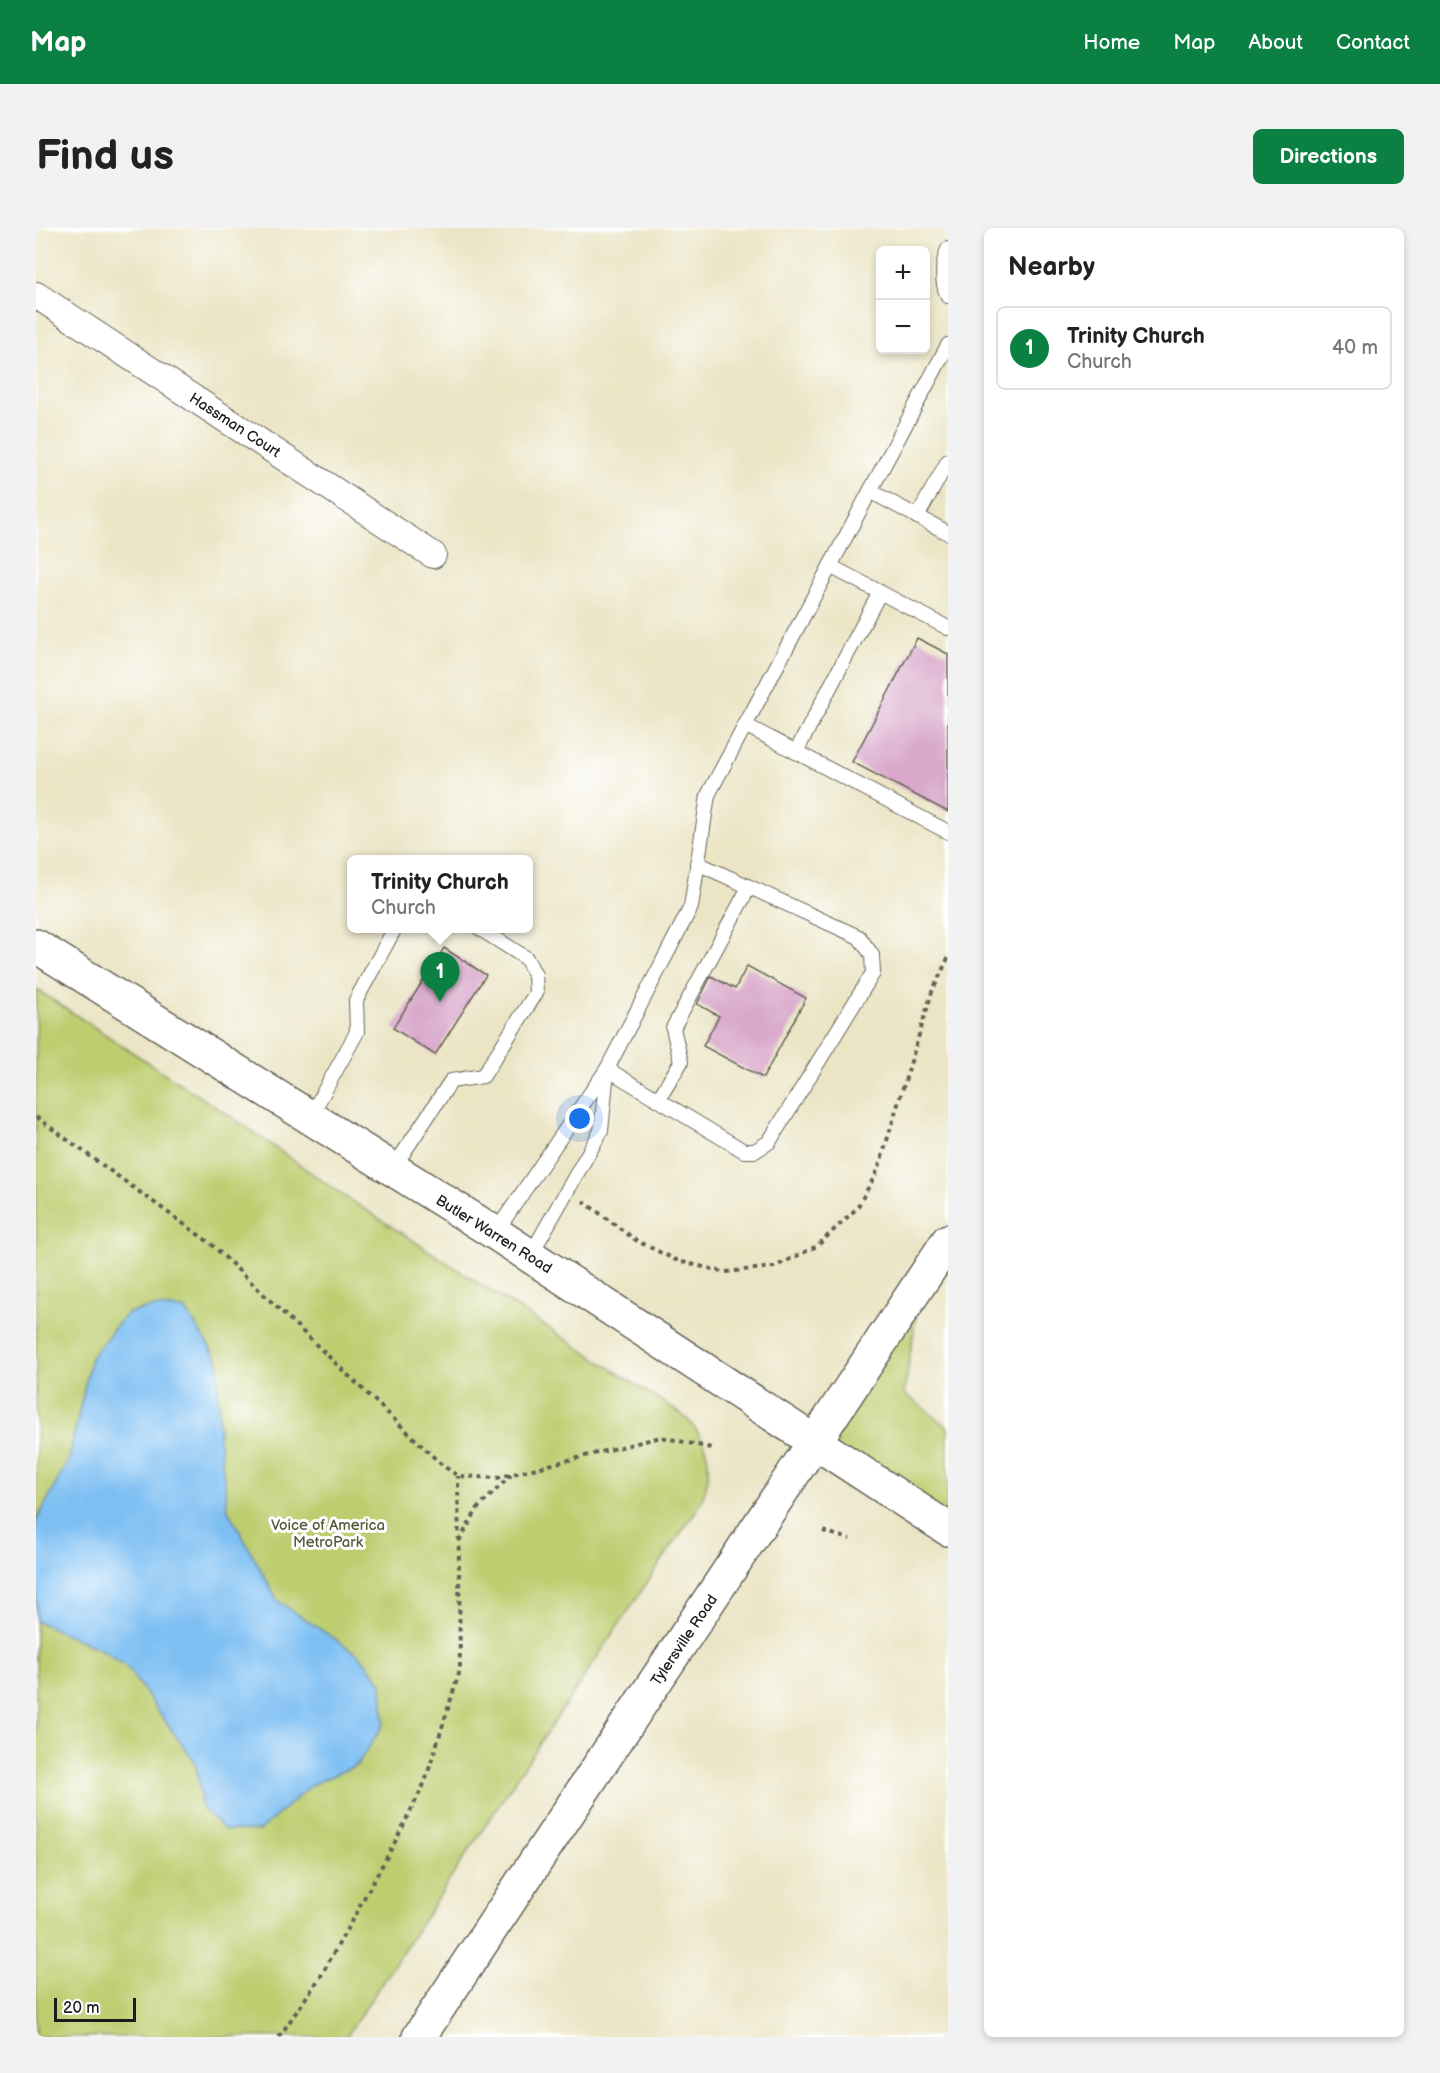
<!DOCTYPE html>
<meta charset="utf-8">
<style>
:root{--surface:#fff;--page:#f2f2f2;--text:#222;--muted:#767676;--line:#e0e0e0;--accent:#0b8043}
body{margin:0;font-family:"Balsamiq Sans",sans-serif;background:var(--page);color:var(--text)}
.controls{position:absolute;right:18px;top:18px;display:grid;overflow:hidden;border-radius:9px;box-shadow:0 3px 9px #0003}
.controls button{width:54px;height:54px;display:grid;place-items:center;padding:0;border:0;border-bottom:2px solid var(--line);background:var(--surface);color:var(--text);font:30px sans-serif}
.scale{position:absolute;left:18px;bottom:15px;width:82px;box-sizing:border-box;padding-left:6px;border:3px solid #1c1c1c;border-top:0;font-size:16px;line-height:21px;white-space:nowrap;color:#1c1c1c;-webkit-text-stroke:4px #fff;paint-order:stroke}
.you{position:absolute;left:544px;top:891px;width:21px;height:21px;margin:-15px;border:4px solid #fff;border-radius:50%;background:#1a73e8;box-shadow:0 0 0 9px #1a73e833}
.badge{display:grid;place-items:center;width:39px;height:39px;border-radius:50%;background:var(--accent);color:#fff;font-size:20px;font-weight:700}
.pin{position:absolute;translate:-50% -50px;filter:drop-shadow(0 2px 3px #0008)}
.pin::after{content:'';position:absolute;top:32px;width:21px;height:18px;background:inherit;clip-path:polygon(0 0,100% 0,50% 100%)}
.popup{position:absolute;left:311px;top:627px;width:186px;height:78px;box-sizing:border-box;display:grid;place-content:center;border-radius:9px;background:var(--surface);filter:drop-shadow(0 2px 4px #0005);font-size:20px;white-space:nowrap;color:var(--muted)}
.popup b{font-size:22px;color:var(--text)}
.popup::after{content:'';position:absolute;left:50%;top:100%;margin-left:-12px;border:12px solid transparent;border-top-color:var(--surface)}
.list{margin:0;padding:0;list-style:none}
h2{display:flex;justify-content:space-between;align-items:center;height:78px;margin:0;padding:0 24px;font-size:26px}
h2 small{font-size:20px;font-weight:400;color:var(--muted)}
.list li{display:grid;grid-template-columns:39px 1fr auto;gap:18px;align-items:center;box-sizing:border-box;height:84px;margin:0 12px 12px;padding:0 12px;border:2px solid var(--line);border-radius:9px}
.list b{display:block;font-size:22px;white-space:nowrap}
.list p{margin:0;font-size:20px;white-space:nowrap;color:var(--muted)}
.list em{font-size:20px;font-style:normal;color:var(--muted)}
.map{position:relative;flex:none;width:912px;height:1809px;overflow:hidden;border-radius:9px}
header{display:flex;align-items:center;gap:36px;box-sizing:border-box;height:84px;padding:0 30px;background:var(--accent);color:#fff}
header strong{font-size:28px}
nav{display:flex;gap:33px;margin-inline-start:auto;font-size:21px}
.intro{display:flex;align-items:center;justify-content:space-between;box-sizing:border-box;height:144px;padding:0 36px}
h1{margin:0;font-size:42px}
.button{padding:15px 27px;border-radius:9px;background:var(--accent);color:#fff;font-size:21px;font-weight:700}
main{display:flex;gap:36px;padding:0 36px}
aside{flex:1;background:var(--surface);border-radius:9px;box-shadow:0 3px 9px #0003}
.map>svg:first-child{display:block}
</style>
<header>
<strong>Map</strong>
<nav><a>Home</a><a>Map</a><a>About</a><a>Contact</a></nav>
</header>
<div class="intro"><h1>Find us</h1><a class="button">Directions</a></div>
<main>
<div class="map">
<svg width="912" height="1809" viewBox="0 0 912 1809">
<rect width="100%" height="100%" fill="#fff"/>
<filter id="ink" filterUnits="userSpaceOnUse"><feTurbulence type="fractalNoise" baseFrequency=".0167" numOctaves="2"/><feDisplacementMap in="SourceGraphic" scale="12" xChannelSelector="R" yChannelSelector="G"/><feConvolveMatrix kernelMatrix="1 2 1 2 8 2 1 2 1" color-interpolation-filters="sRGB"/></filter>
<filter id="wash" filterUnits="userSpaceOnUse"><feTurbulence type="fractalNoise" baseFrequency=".008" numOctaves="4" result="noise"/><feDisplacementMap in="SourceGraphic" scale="24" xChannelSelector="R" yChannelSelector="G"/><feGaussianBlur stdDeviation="1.35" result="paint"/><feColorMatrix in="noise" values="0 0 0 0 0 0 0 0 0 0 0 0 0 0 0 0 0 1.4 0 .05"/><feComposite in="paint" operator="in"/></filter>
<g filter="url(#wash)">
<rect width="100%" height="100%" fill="#ebe5c5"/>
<!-- green -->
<g fill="#bdcd70" stroke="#6c7446" stroke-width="1.5">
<path d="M0,761L203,894L308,968L644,1185C675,1210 680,1245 662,1280C542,1454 427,1633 310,1809H0Z"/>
<path d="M885,1058L868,1165L912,1199V1301L780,1216Z"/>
</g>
<!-- water -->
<path fill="#7ebff3" stroke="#4d6e88" stroke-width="1.5" d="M117,1079L149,1081L182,1132L183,1209L192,1282L242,1373L323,1427L346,1455L348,1496L321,1537L277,1556L223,1603L189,1602L166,1580L160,1536L90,1438L66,1422L0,1393V1294L33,1231L55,1129L90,1086Z"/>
<g id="blocks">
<!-- building -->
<g fill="#d9a8cb">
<path d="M881,410L912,426V584L816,534Z"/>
<path d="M408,720L450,747L399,827L357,800Z"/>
<path d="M711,738L770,770L727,850L667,818L683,788L661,776L675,748L699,761Z"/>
</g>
</g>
</g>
<g filter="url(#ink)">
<use href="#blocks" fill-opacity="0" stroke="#646257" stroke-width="1.5"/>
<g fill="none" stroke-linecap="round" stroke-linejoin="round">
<!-- lane casing -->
<g stroke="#646257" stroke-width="16">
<g id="lane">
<path d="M912,21C906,34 905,56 912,68"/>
<path d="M834,263L912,305"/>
<path d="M881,289L912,233"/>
<path d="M794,338L912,400"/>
<path d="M709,497L912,604"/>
<path d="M760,524L844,364"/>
<path d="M571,841L708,923H719L733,914L837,745L836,727L823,709L661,635"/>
<path d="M622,872L645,834L637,800L713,659"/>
<path d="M274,889L321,804L320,772L359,700"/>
<path d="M356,942L415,853L447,848L500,765L499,747L490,730L443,700"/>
<path d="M459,1005L571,841L655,679L672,567L912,117"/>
<path d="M494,1028L565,903L571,843"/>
</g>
</g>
<!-- street casing -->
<g stroke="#646257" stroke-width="28">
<path id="street" d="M0,67L397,327"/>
</g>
<!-- secondary casing -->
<g stroke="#646257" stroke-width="36">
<g id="secondary">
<path d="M0,718L459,1005L912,1301"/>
<path d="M383,1809L912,1013"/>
</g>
</g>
<!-- path -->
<g stroke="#646257" stroke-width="4" stroke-dasharray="4.5 4.5" stroke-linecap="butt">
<path d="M0,889L174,1015L406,1237L422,1248L461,1250L625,1209L675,1220"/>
<path d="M547,973L601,1013L642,1033L689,1044L738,1039L781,1018L821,980L842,942L896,764L912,730"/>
<path d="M787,1303L814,1311"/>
<path d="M423,1313L442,1280L475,1247"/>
<path d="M243,1809L285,1748L358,1616L389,1554L424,1442L422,1248"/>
</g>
<!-- lane -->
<use href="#lane" stroke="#fff" stroke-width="14"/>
<!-- street -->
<use href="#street" stroke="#fff" stroke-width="26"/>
<!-- secondary -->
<use href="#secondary" stroke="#fff" stroke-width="33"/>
</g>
</g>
<g text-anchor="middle" stroke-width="6" stroke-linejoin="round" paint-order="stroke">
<!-- street labels -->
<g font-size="15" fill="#1c1c1c" stroke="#fff">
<text transform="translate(199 197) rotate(33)" y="5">Hassman Court</text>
<text transform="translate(458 1006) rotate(32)" y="5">Butler Warren Road</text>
<text transform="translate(648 1412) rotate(-56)" y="5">Tylersville Road</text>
</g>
<!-- park labels -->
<g font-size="15" fill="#545a39" stroke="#fff">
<text x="292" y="1302">Voice of America<tspan x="292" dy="17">MetroPark</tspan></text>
</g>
</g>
</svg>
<div class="controls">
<button>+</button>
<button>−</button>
</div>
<div class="scale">20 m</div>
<div class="you"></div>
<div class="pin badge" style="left:404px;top:774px">1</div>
<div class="popup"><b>Trinity Church</b>Church</div>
</div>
<aside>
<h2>Nearby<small></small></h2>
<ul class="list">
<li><span class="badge">1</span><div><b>Trinity Church</b><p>Church</p></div><em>40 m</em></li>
</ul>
</aside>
</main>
